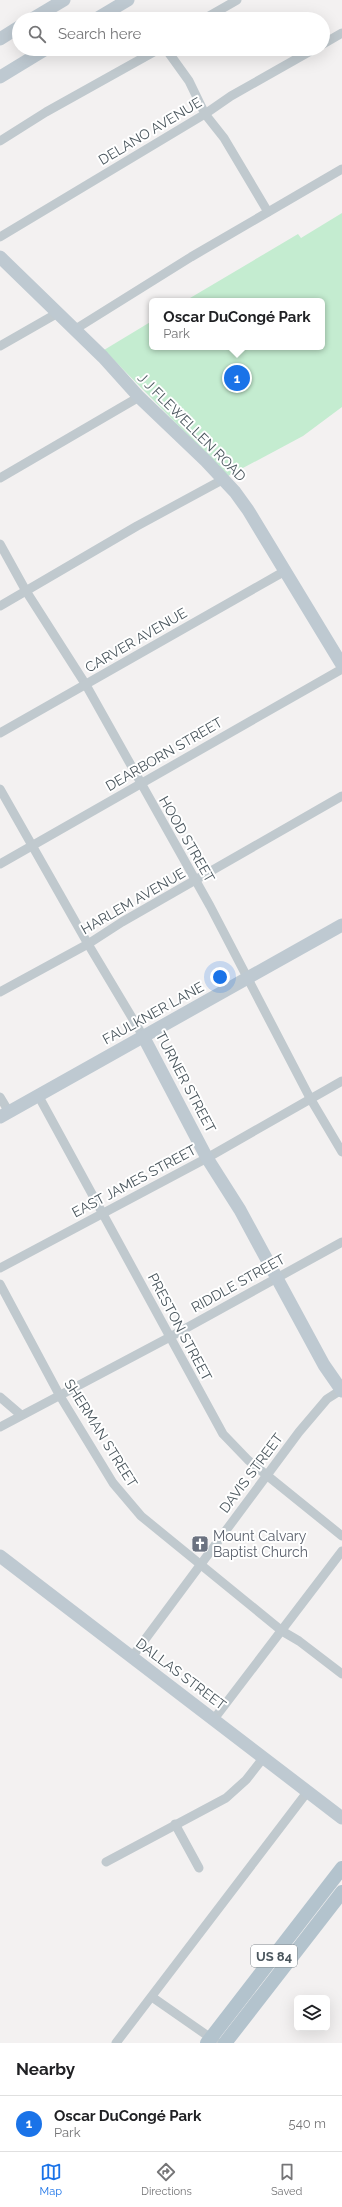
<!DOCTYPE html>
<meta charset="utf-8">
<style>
:root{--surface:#fff;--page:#f6f6f6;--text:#202124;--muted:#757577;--line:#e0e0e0;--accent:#1a73e8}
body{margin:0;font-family:Raleway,sans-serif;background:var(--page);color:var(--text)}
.controls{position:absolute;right:12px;bottom:12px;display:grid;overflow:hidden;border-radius:6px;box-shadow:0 4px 16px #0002}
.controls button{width:36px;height:36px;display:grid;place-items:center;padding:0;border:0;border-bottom:1px solid var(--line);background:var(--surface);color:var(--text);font:20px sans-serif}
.you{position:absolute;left:220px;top:977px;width:14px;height:14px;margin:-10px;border:3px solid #fff;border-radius:50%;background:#1a73e8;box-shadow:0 0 0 6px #1a73e833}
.badge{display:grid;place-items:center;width:26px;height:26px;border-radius:50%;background:var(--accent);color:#fff;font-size:13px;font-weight:700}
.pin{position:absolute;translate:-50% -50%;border:2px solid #fff;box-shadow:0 1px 4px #0006}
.popup{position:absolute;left:149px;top:298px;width:176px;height:52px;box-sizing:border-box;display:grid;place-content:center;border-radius:6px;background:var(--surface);filter:drop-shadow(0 1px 3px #0005);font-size:13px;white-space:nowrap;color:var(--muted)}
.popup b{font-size:15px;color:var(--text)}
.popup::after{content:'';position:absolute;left:50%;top:100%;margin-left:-8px;border:8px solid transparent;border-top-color:var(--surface)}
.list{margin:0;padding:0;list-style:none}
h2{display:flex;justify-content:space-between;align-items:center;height:52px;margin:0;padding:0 16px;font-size:17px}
h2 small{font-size:13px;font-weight:400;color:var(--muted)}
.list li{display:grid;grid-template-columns:26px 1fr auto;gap:12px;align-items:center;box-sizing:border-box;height:56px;padding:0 16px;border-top:1px solid var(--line)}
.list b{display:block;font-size:15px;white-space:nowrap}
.list p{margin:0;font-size:13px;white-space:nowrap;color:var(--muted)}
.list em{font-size:13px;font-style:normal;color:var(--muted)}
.icon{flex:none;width:22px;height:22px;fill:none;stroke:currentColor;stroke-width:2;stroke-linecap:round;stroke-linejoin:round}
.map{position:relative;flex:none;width:342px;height:2043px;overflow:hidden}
.search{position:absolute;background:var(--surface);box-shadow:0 4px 16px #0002;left:12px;right:12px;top:12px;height:44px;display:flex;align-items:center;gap:10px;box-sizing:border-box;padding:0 14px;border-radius:22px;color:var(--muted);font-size:15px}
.sheet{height:108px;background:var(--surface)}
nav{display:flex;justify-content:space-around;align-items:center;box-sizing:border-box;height:56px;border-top:1px solid var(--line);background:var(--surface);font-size:11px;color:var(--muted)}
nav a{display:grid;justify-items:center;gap:2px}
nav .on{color:var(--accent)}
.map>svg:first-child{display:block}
</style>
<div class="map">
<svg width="342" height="2043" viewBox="0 0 342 2043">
<rect width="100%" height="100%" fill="#f3f1f1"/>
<!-- green -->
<path fill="#c4ecd0" d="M342,213V407L303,436L228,476L104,350L152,321V347H322V301H185L298,234L301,238Z"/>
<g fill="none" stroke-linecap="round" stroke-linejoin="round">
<!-- street -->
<g stroke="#c0c9ce" stroke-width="9">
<path d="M204,19L237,0"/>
<path d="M323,44L342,33"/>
<path d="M166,49L189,81L205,114L224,138L268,212"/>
<path d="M0,141L46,112L159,49"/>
<path d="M0,237L205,114L231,96L314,49"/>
<path d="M74,330L191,257L342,169"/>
<path d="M0,346L56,314"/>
<path d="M0,478L139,397"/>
<path d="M0,544L26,591L86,685L210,906L310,1098L342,1152"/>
<path d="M0,606L137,526L222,480"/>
<path d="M0,733L285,571"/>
<path d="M0,789L88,944L143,1036"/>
<path d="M0,864L342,669"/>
<path d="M0,992L88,944L122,922L342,796"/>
<path d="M38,1095L223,1434L248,1460L342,1536"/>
<path d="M0,1097L9,1112"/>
<path d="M0,1268L207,1158L342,1081"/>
<path d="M0,1284L60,1396L113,1483L141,1516L282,1631L299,1641L342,1674"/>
<path d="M0,1397L21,1415"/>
<path d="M0,1427L170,1337L342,1242"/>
<path d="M132,1657L299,1432L327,1399L341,1390"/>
<path d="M214,1719L342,1551"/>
<path d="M175,1824L199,1868"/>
<path d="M106,1862L226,1798L246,1780L264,1757"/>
<path d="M152,1997L218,2043"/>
<path d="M116,2043L308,1791"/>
</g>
<!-- secondary -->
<g stroke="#bec9d1" stroke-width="13">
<path d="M32,19L64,0"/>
<path d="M96,19L128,0"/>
<path d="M0,39L19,27"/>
<path d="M0,77L46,49"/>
<path d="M0,257L103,357L139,397L206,461L235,492L248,510L342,665"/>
<path d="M143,1036L207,1158L240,1210L324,1365L342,1391"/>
<path d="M0,1117L342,925"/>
<path d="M0,1556L342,1818"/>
</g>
<!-- primary -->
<g stroke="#b3c3cd" stroke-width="14">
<path d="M207,2043L342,1868"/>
<path d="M225,2043L342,1892"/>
</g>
</g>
<!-- icons -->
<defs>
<g id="church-square" transform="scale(0.9)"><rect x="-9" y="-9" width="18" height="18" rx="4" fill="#6b7280" stroke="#fff"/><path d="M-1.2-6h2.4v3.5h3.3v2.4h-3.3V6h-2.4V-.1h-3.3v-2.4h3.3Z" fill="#fff"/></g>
</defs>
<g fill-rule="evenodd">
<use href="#church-square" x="200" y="1544"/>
</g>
<g text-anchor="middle" stroke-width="4" stroke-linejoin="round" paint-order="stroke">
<!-- shield labels -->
<rect fill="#fff" stroke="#80898e" stroke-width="1" x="251" y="1945" width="46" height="22" rx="3"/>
<g font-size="13" font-weight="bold" fill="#4a565d">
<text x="274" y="1961">US 84</text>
</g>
<!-- street labels -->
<g font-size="14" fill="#4a565d" stroke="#fff">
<text transform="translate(150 131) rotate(-31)" y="5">DELANO AVENUE</text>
<text transform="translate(192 427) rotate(45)" y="5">J J FLEWELLEN ROAD</text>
<text transform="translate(136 640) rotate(-30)" y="5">CARVER AVENUE</text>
<text transform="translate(164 754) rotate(-30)" y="5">DEARBORN STREET</text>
<text transform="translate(187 839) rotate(60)" y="5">HOOD STREET</text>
<text transform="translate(133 901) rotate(-30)" y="5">HARLEM AVENUE</text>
<text transform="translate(153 1013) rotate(-29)" y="5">FAULKNER LANE</text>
<text transform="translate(186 1082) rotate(62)" y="5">TURNER STREET</text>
<text transform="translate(134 1181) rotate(-28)" y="5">EAST JAMES STREET</text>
<text transform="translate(238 1283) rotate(-29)" y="5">RIDDLE STREET</text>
<text transform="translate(180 1327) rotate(62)" y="5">PRESTON STREET</text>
<text transform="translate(101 1433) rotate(58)" y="5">SHERMAN STREET</text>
<text transform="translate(251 1473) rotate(-53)" y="5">DAVIS STREET</text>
<text transform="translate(181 1674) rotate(37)" y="5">DALLAS STREET</text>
</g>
<!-- worship labels -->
<g font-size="14" fill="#5b616d" stroke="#fff" text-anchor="start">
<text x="213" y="1541">Mount Calvary<tspan x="213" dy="16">Baptist Church</tspan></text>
</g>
</g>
</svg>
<div class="controls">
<button><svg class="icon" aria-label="layers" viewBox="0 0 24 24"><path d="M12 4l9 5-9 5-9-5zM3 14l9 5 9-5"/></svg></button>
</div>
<div class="you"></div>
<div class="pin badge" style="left:237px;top:378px">1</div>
<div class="popup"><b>Oscar DuCongé Park</b>Park</div>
<div class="search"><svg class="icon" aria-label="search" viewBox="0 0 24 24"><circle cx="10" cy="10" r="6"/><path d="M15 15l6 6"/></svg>Search here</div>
</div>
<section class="sheet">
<h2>Nearby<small></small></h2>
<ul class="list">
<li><span class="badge">1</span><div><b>Oscar DuCongé Park</b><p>Park</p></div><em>540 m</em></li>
</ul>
</section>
<nav>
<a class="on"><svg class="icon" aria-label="map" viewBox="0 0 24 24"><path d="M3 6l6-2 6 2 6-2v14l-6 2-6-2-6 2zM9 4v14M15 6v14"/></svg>Map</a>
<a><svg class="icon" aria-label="directions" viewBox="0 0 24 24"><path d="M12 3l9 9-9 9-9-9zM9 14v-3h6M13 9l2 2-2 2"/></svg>Directions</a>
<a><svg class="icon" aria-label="saved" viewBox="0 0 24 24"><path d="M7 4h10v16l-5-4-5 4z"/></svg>Saved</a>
</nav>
